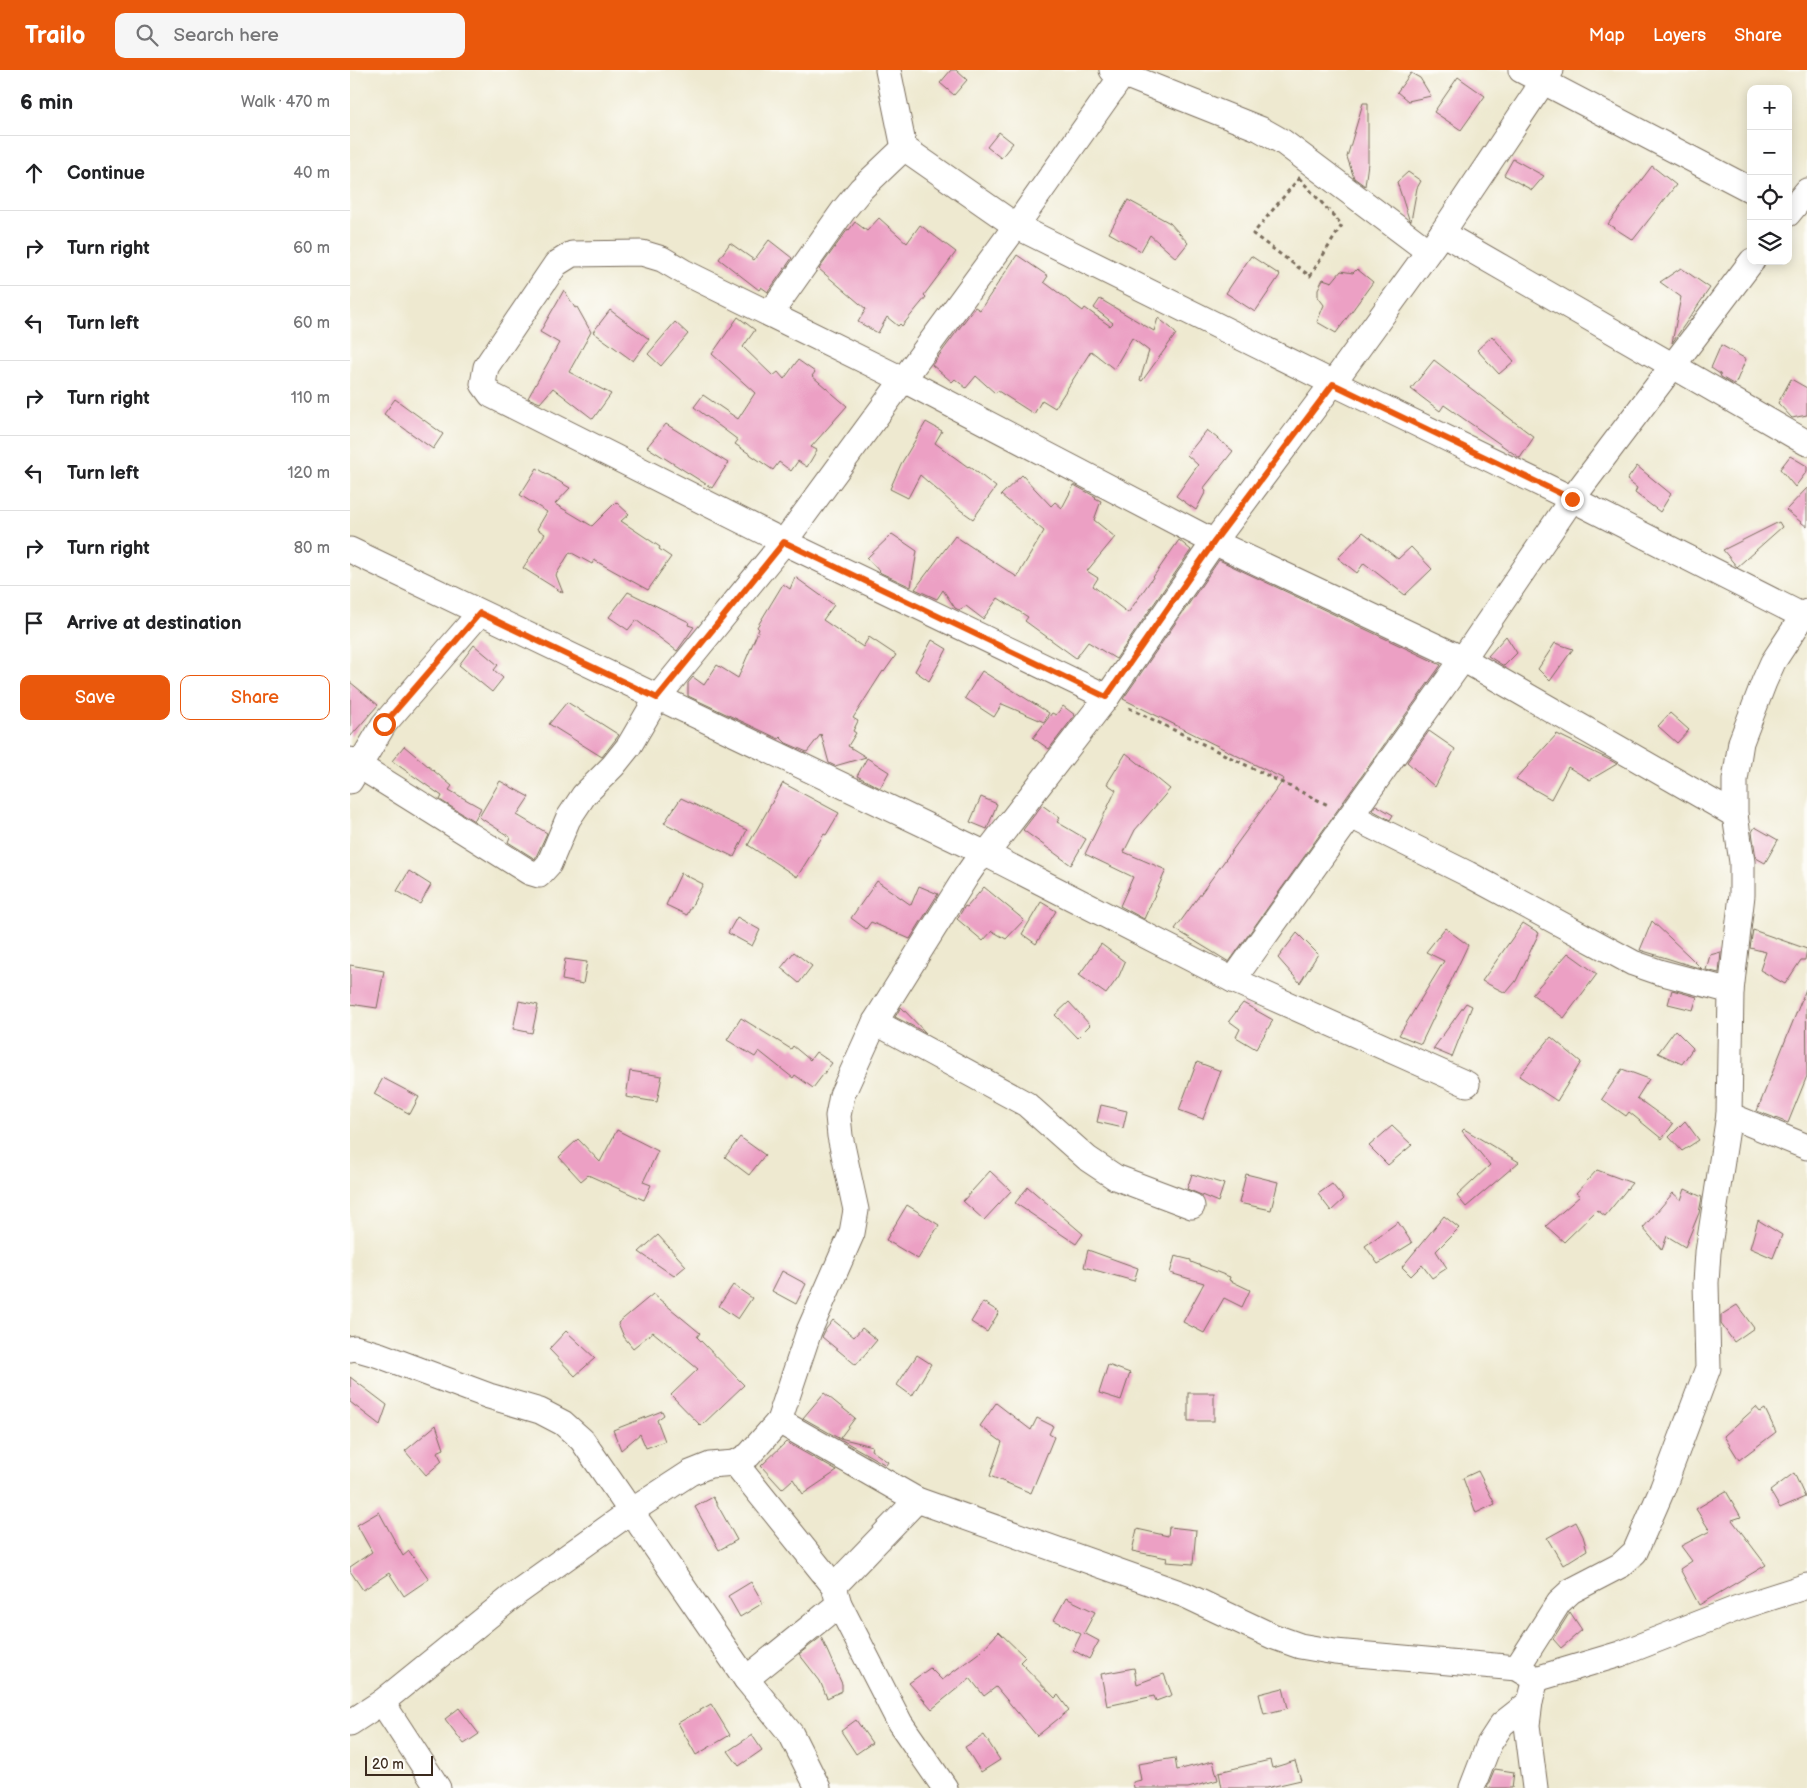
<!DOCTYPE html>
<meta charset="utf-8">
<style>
:root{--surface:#fff;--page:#f6f6f6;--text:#202124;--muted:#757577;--line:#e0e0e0;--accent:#ea580c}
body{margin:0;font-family:"Balsamiq Sans",sans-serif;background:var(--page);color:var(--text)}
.controls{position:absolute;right:15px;top:15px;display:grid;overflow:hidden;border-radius:10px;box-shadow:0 2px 12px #0003}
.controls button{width:45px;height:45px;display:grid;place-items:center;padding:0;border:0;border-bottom:1px solid var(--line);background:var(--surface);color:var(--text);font:25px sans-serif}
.scale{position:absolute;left:15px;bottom:12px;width:68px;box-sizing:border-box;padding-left:5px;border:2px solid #3b2a1e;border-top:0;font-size:14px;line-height:18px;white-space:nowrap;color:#3b2a1e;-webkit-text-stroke:4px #fdfcf7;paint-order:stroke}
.stop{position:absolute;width:15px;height:15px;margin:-11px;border:4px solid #ea580c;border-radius:50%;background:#fff}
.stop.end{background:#ea580c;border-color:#fff;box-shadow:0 1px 5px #0008}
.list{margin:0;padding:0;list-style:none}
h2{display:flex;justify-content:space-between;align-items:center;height:65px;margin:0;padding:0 20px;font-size:21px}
h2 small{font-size:16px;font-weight:400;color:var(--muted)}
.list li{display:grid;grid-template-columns:32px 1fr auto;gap:15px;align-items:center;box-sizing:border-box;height:75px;padding:0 20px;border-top:1px solid var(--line)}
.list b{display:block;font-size:19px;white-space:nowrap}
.list em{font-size:16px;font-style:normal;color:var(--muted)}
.actions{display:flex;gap:10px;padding:15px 20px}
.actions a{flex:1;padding:11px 0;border:1px solid var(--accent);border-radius:10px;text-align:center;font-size:18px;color:var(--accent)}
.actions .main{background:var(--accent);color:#fff}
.icon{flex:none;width:28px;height:28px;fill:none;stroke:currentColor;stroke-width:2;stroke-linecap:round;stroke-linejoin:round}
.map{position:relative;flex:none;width:1457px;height:1718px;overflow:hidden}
header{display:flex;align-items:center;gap:30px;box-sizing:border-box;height:70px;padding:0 25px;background:var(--accent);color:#fff}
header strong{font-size:24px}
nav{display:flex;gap:28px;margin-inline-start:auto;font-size:18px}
.search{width:350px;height:45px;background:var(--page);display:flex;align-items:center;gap:12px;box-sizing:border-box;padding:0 18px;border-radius:10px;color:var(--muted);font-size:19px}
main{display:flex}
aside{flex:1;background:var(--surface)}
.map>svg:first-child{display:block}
</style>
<header>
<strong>Trailo</strong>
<div class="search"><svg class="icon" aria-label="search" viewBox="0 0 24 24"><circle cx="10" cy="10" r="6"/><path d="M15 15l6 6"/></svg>Search here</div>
<nav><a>Map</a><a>Layers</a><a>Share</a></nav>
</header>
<main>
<aside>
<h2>6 min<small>Walk · 470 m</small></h2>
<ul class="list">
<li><svg class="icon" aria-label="ahead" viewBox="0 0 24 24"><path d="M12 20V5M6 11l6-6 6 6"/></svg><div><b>Continue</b></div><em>40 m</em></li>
<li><svg class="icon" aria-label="right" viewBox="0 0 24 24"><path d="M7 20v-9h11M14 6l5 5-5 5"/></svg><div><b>Turn right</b></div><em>60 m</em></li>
<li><svg class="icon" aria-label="left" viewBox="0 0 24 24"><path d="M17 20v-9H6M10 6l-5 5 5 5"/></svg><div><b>Turn left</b></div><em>60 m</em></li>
<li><svg class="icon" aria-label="right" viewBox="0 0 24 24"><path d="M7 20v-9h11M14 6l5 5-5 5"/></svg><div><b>Turn right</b></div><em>110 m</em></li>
<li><svg class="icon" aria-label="left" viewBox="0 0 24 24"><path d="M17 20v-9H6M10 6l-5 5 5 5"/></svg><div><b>Turn left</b></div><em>120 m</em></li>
<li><svg class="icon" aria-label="right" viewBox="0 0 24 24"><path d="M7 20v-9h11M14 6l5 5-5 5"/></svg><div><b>Turn right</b></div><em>80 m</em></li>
<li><svg class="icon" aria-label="arrive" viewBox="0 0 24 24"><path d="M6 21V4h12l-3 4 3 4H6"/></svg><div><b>Arrive at destination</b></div></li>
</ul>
<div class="actions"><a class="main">Save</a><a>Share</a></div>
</aside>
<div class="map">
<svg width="1457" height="1718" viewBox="0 0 1457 1718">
<rect width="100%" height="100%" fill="#fdfcf7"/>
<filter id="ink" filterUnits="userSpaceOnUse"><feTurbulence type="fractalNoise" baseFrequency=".02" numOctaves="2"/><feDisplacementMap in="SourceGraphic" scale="10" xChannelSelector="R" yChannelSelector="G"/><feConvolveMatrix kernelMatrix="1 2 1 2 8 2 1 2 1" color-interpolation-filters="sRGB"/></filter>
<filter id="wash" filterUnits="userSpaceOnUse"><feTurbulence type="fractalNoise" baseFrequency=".0096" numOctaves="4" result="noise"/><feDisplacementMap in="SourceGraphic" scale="20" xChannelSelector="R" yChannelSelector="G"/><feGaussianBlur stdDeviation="1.12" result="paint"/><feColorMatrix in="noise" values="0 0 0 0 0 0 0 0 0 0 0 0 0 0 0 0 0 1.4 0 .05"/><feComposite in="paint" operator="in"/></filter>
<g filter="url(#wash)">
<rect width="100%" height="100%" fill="#eee9d0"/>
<g id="blocks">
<!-- building -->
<g fill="#eca0c4">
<path d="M601,0H606L617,10L604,25L590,13Z"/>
<path d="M1061,3L1070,8L1081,26L1058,31L1047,22Z"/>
<path d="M1108,7L1135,26L1111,60L1084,42Z"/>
<path d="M1013,33H1018V93L1015,116L1004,108L997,87Z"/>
<path d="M649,62L663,73L651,88L637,77Z"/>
<path d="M1163,89L1194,106L1182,120L1154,105Z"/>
<path d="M1302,96L1326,115L1283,170L1258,154Z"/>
<path d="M1058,102L1071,111L1067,118L1061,151L1059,149L1047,112Z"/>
<path d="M778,130L820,153L838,173L826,188L800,165L791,181L759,163Z"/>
<path d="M529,148L557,173L570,155L606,182L574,225L576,227L552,256L550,254L548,256L537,247L528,263L508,252L516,239L469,199L498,159L499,160L505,152L517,161Z"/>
<path d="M419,170L442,188L418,222L411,217L409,220L369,189L380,173L404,190Z"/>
<path d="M667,185L698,206L694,212L733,241L735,238L760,256L763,253L744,238L750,229L804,261L808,248L821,258L826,264L792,311L790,310L799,281L782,268L764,299L741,281L705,338L692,330L684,344L648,321L645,323L626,306L616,318L605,309L602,312L582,295L625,237L630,240Z"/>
<path d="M901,186L930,205L905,242L876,223Z"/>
<path d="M1331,198L1360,218L1322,273L1331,227L1310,212Z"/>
<path d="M1007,199L1023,212L986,263L967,252L974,235L968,227V219L973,209L982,212L991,201L1003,203Z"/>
<path d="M214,220L225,238L227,237L241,262L219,302L261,324L243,349L203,318L190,333L178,328L209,273L190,262Z"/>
<path d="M260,240L299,269L283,291L243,262Z"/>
<path d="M388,247L405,260L393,277L423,306L428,302L434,309L448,290L465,302L462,306L497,336L461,377L467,380L457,397L448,391L441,401L429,392L423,400L385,374L388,370L344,337L353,325L388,349L405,323L362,284Z"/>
<path d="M325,252L338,264L311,296L298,284Z"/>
<path d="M1142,266L1164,291L1149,304L1127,280Z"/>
<path d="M1371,275L1396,289L1385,315L1371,307L1370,304L1361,298Z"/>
<path d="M1084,290L1184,367L1170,388L1094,335L1090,341L1061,319Z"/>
<path d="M1441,309L1457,318V345L1442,348L1428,333Z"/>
<path d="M45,329L93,364L83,379L34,344Z"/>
<path d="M576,352L592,361L585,373L618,397L619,396L646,417L623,449L609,439L570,405L558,428L540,419L551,394Z"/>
<path d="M316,354L378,393L362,418L297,377Z"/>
<path d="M857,360L883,381L853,419L856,421L846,440L826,426L848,395L837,385Z"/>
<path d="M1440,386L1457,396V401L1445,417L1430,399Z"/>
<path d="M1287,396L1321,424L1310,442L1285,423L1287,418L1277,410Z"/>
<path d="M187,398L220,418L205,434L242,456L266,432L279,444L271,451L310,477L309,479L321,487L298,520L244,490L242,494L220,482L206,505L213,523L173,498L195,464L187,459L197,442L170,425Z"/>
<path d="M672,405L701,436L705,432L712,438L724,415L746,427L745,428L751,431L744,450L765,467L737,501L748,508L743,516L778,543L829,470L841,480L766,589L738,572L726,588L675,551L678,547L648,528L633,549L616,536L609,540L605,538L593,520L587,529L565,519L605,466L667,507L694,461L651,425Z"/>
<path d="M1457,418V457L1436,440Z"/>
<path d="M1429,452L1432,457L1387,497L1373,480Z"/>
<path d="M1013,462L1048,489L1061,477L1082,499L1055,525L1014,493L1007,503L988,488Z"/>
<path d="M542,464L567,481L561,517L531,503L517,488Z"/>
<path d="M869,490L1091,595L879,892L825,859L934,709L773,629Z"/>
<path d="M445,507L484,535L473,550L513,577L519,567L546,585L534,602L533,601L503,648L508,651L503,661L506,663L498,676L516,687L485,696L479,693L471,664L457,682L436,673L430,667L429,669L338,626V613L343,607L354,615L367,595L388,608L409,559L407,557L433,514L440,519Z"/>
<path d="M278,522L339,552L338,555L344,557L327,581L286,550L278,560L259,547Z"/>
<path d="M1156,566L1167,583L1154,596L1138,586Z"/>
<path d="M582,570L597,579L579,611L565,601Z"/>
<path d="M1205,573L1223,579L1200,611L1188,599Z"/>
<path d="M124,575L148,595L144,600L153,608L142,622L109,595Z"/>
<path d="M632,601L699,643L694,652L652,634L644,647L615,628Z"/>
<path d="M0,612L28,635L0,667Z"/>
<path d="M217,632L269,665L252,687L199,654Z"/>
<path d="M713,636L725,645L699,679L683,668L702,643L706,645Z"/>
<path d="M1320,643L1339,660L1327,673L1308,656Z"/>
<path d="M1079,661L1105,679L1085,717L1057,692Z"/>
<path d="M1207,664L1260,690L1267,694L1240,710L1218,697L1201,729L1166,709Z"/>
<path d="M54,676L102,716L99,720L131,738L124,751L90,730L92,726L42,691Z"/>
<path d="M776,683L820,719L785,760L774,782L816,800L794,849L770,836L783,807L735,784L766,720L757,714Z"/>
<path d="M517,688L539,702L530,718L507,706Z"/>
<path d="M150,711L179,727L167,745L197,763L185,789L158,772L160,767L129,747Z"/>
<path d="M433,713L489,743L476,765L474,764L447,807L398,775Z"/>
<path d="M631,727L647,734L637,759L620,752Z"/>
<path d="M331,728L397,760L384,787L314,753Z"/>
<path d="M692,735L710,748L707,752L736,769L721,795L673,760Z"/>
<path d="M1026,735L1043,745L1040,750L1022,740Z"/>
<path d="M1405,757L1428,770L1415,793L1406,788L1402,762Z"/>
<path d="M59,801L81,815L70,834L47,821Z"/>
<path d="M331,803L353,814L337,845L316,835Z"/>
<path d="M527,811L561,835L569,816L588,824L560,869L521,852L516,859L501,848Z"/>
<path d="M634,817L674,850L656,869L642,861L633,871L607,849L615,836L617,837Z"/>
<path d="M691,832L706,841L686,874L672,864Z"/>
<path d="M387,847L410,860L402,876L378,863Z"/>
<path d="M1302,851L1339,886L1352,899L1290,880Z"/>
<path d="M1173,853L1189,863L1166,911L1156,923L1132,911Z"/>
<path d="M1095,858L1118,875L1071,974L1049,965L1094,891L1076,882Z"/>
<path d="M1403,860L1457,879L1455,890H1451L1435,914L1410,900L1416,882L1400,878Z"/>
<path d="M947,863L968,884L950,913L928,888Z"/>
<path d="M751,874L775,892L769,906L756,924L729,905Z"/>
<path d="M444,882L462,896L449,913L431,898Z"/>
<path d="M1371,882L1369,903L1356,900L1360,885Z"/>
<path d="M1218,883L1247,904L1214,948L1182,924Z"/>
<path d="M215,889L237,892L233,914L212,910Z"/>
<path d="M0,895L34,901L27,938L0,934Z"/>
<path d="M1456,919L1457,1006L1438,1053L1407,1041Z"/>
<path d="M1322,920L1347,927L1343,940L1318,934Z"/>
<path d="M169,931L188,935L182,963L163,959Z"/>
<path d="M719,932L740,955L727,968L705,945Z"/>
<path d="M893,933L923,950L906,979L886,967L890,959L879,951Z"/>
<path d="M1116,933L1122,936L1102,987L1083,979Z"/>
<path d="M551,937L576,963L545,947Z"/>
<path d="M391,948L441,979L443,976L460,990L466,982L482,993L463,1018L445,1005L443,1008L409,981L405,987L377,970Z"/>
<path d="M1325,960L1343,978L1332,994L1308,983Z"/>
<path d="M1201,967L1231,992L1207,1031L1169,1006Z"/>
<path d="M847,992L871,1001L853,1049L829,1040Z"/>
<path d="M1272,999L1299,1009L1287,1028L1323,1054L1312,1069L1279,1042L1276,1046L1252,1029Z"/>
<path d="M280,1001L312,1006L307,1032L276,1027Z"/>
<path d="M33,1008L69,1027L60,1044L24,1024Z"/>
<path d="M751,1035L777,1041L773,1058L747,1052Z"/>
<path d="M1335,1051L1349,1070L1332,1081L1319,1067Z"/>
<path d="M1042,1056L1062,1075L1038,1095L1019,1076Z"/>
<path d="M1114,1059L1169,1092L1116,1137L1107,1126L1140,1095L1112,1061Z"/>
<path d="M267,1060L308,1081L293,1112L301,1115L294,1130L238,1105L231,1111L209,1087L228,1069L250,1092Z"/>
<path d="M390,1067L415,1085L399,1105L375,1087Z"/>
<path d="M1247,1100L1282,1113L1255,1146L1247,1140L1214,1172L1196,1156L1230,1126L1226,1123Z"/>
<path d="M640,1101L661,1121L634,1150L613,1131Z"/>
<path d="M842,1104L874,1114L868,1132L837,1119Z"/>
<path d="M896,1104L928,1112L921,1140L889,1133Z"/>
<path d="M982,1114L994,1129L981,1141L968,1124Z"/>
<path d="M678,1117L733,1164L726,1174L665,1133Z"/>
<path d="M1335,1119L1352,1127L1349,1143L1335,1177L1317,1166L1312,1180L1293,1158L1323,1123L1331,1130Z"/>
<path d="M557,1135L589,1155L568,1189L536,1170Z"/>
<path d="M1094,1146L1109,1158L1086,1181L1097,1198L1082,1208L1072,1195L1061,1206L1052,1197Z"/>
<path d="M1408,1150L1432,1165L1423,1188L1400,1178Z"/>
<path d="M1048,1152L1062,1173L1028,1194L1015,1176Z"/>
<path d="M308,1165L336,1196L324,1206L289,1182Z"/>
<path d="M738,1180L788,1198L784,1211L734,1197Z"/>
<path d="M825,1186L841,1190V1192L880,1207L879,1210L900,1220L892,1237L874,1228L854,1263L833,1252L854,1213L820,1203Z"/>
<path d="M432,1201L456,1214L446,1234L422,1221Z"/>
<path d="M383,1215L402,1228L388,1249L369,1236Z"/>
<path d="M303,1224L350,1263L347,1267L394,1315L351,1356L321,1325L348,1299L303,1262L283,1278L274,1267L268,1253Z"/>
<path d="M633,1232L649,1242L637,1262L621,1252Z"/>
<path d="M1387,1235L1404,1258L1384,1272L1371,1254V1245Z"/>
<path d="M483,1250L504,1267L512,1258L527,1270L506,1295L472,1267L476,1259Z"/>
<path d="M216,1261L245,1288L225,1306L199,1279Z"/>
<path d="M567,1285L581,1294L562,1326L547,1315Z"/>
<path d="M758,1295L780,1303L771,1330L749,1323Z"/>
<path d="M0,1307L37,1335L30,1355L0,1332Z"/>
<path d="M474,1323L505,1348L490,1368L522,1376L521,1380L538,1392L536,1395L453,1348Z"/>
<rect x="838" y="1323" width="26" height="28"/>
<path d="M646,1333L681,1360L687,1348L703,1356L699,1364L704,1367L681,1423L640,1406L652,1372L630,1356Z"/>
<path d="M1406,1337L1410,1342L1415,1339L1426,1362L1389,1390L1374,1366Z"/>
<path d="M312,1341L314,1345L307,1350L315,1371L296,1378L290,1364L271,1380L263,1360Z"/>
<path d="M86,1355L94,1379L87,1382L92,1391L76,1405L55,1381Z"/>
<path d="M436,1372L487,1401L453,1424L443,1409L432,1419L411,1396Z"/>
<path d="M1128,1401L1145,1434L1126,1443L1113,1408Z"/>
<path d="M1444,1403L1455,1427L1430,1438L1420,1421Z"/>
<path d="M1376,1421L1391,1447L1382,1450L1416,1495L1349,1535L1330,1499L1342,1491L1331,1476L1360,1461L1346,1439Z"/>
<path d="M363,1427L387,1470L369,1480L345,1437Z"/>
<path d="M29,1442L53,1486L59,1481L79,1509L54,1526L39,1503L13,1520L0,1501V1497L22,1482L7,1455Z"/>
<path d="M1226,1452L1233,1466L1237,1480L1213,1495L1197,1468Z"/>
<path d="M819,1457L846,1460L843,1494L816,1492L817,1488L782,1481L787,1459L818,1466Z"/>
<path d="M401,1512L413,1533L390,1547L378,1526Z"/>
<path d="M716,1528L745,1542L734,1563L749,1571L739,1589L723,1580L731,1564L704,1550Z"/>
<path d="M1220,1542L1232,1560L1211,1578L1203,1569Z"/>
<path d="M649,1562L675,1587L670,1592L705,1628L708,1625L719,1640L687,1666L646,1617L634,1626L620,1608L582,1639L559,1613L580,1598L592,1610L630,1582Z"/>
<path d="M471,1567L492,1614V1621L477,1628L470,1611L449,1584Z"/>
<path d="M784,1598L787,1614L814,1604L822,1625L806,1631L804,1626L757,1636L751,1604Z"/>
<path d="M933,1618L938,1638L914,1644L909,1624Z"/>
<path d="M361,1634L380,1665L346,1685L328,1653Z"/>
<path d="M109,1638L129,1664L114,1674L95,1649Z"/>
<path d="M506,1650L522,1673L506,1684L491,1661Z"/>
<path d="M402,1665L412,1680L389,1696L378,1681Z"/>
<path d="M634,1665L650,1690L631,1702L615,1677Z"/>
<path d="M825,1688L827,1700L863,1691L868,1710L838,1718H784L783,1712L791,1710L788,1694Z"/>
<path d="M920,1690L922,1698L945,1691L951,1710L916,1718H872L869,1702Z"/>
<path d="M1145,1699L1164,1702L1162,1718H1137Z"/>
</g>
</g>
</g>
<g filter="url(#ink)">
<use href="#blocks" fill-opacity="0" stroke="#7a6d5c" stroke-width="1"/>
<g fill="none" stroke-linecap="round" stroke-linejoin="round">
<!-- minor casing -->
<g stroke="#7a6d5c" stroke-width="27">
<g id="minor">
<path d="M538,0L554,78L666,156L983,313L1222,429L1453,546"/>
<path d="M762,0L910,59L933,72L1078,181"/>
<path d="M1171,0L1401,120"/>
<path d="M1438,144L1457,121"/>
<path d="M1092,163L1457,373"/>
<path d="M420,244L493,141L511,119L554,78"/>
<path d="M0,480L636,784L883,910L1117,1014"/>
<path d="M757,627L434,472L141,325L133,314L136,297L206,194L222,184L292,183L312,189L334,202L554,310L864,472L1113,589L1385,745"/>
<path d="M0,690L179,802L189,805L199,794L218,749L234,725L263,696L279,676L307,628L434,472L666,156L776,0"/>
<path d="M0,711L34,654L130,543"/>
<path d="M1001,746L1118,804L1283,893L1309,902L1381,921"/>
<path d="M883,910L1113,589L1222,429L1402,191"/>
<path d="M525,952L676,1034L738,1089L765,1107L842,1136"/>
<path d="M1379,1045L1457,1077"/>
<path d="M0,1279L5,1278L29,1285L139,1326L190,1341L213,1353L232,1370L396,1609L441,1664L468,1718"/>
<path d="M429,1351L567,1430L835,1525L922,1566L950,1576L985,1582L1167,1598L1186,1609L1270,1584L1388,1538L1457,1516"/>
<path d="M385,1393L484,1516L489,1534L550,1653L595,1718"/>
<path d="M484,1516L567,1430"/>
<path d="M1167,1598L1209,1532L1221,1521L1271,1495L1285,1482L1312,1420L1358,1298L1356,1213L1358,1182L1379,1045L1381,921L1392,825V792L1385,745V710L1391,672L1414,612L1423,592L1453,546L1457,542"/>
<path d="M396,1609L489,1534"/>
<path d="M32,1632L88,1718"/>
<path d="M0,1653L32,1632L168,1522L280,1442L340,1403L360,1395L385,1393L399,1385L429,1351L459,1261L502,1163L506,1140L490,1066L488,1046L492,1025L525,952L617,805L626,792L636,784L757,627L864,472L983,313L1092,163L1201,0"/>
<path d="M1122,1718L1139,1674L1152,1654L1180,1632"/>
<path d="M1185,1718L1177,1655L1180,1632L1186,1609"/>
</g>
</g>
<!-- path -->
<g stroke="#7a6d5c" stroke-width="3" stroke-dasharray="4 4" stroke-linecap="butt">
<path d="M949,108L992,155L960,206L903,164Z"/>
<path d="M779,638L980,736"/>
</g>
<!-- minor -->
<use href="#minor" stroke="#fff" stroke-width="25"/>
</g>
</g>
<g fill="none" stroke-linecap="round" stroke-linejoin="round" filter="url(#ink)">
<!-- route -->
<path stroke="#ea580c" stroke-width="6" d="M34,654L130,543L307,628L434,472L756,627L864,472L983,314L1222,429"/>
</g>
</svg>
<div class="controls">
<button>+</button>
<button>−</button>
<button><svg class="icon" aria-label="locate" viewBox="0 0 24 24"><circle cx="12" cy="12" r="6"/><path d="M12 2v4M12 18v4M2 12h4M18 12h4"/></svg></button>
<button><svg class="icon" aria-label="layers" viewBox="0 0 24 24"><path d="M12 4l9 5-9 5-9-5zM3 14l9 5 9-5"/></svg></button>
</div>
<div class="scale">20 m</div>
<div class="stop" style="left:34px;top:654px"></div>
<div class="stop end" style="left:1222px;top:429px"></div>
</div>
</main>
